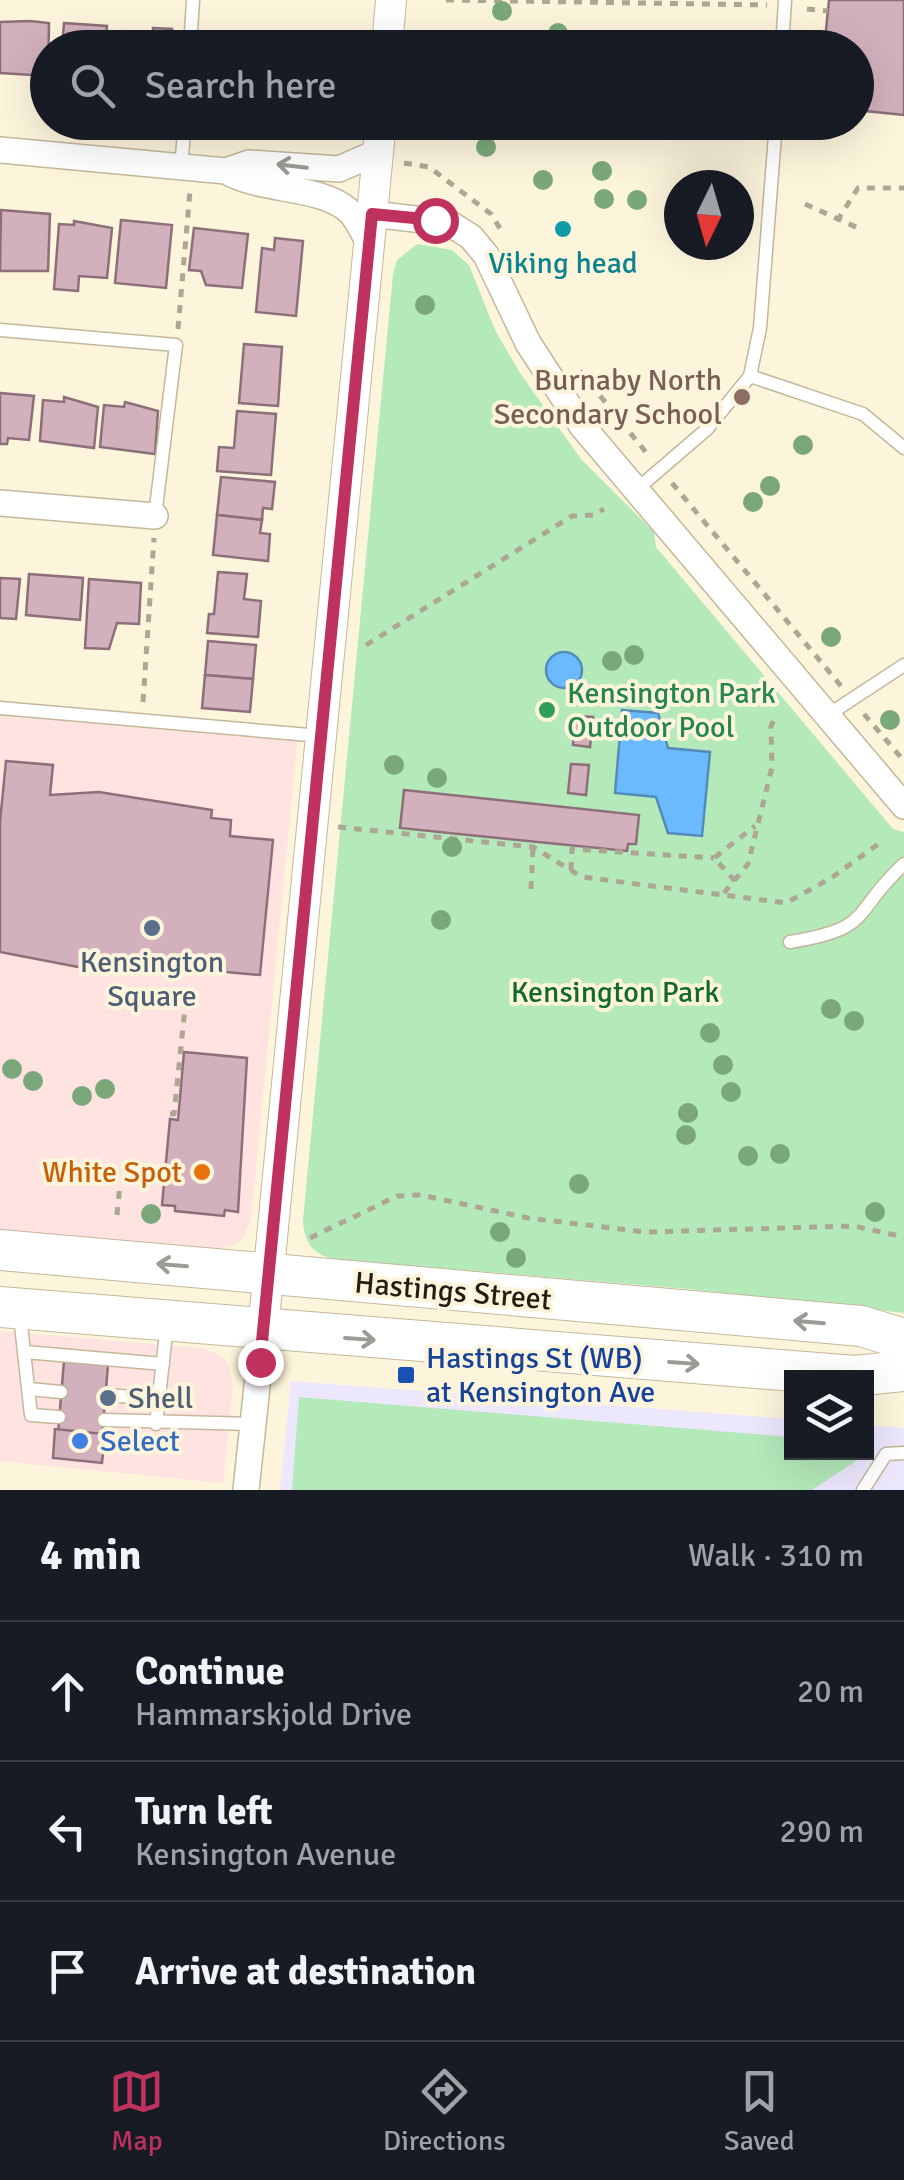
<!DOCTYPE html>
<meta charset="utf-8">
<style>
:root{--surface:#171b24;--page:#20242c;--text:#f1f3f6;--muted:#9ea1a6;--line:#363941;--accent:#c0325e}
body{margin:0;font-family:Signika,sans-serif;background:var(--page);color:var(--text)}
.controls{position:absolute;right:30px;bottom:30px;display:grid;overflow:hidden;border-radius:0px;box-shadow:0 10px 40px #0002}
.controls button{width:90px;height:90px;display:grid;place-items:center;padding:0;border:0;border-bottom:2px solid var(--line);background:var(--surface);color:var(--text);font:50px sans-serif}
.compass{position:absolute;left:664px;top:170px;width:90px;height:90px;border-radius:50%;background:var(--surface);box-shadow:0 10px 40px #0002;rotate:185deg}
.stop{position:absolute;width:30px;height:30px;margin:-22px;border:8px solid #c0325e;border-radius:50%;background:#fff}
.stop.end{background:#c0325e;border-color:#fff;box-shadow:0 2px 10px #0008}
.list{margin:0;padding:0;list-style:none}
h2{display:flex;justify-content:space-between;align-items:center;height:130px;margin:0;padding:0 40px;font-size:42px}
h2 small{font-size:32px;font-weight:400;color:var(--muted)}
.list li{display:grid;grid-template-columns:65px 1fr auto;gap:30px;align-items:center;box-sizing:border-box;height:140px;padding:0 40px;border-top:2px solid var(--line)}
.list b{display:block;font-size:38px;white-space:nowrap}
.list p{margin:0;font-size:32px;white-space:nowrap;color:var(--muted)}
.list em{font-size:32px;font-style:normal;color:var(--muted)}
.icon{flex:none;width:55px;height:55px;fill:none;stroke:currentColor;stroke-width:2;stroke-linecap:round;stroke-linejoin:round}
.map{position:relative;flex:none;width:904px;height:1490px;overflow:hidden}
.search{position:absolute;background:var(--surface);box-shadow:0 10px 40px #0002;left:30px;right:30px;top:30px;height:110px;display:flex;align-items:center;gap:25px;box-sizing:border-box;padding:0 35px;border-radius:55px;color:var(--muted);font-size:38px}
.sheet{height:550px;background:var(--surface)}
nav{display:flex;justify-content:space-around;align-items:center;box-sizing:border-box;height:140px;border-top:2px solid var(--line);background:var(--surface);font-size:28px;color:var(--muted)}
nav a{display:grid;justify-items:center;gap:5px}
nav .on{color:var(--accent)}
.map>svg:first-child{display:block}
</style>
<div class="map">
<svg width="904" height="1490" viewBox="0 0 904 1490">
<rect width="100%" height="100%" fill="#fdf4dc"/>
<!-- commercial -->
<g fill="#fee3e0">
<path d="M0,708L298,734L251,1219L244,1237L232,1246L216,1249L0,1231Z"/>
<path d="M0,1331L202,1348L222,1356L229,1365L233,1387L223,1483L0,1461Z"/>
</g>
<!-- industrial -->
<path fill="#ece7fd" d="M291,1381L791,1419L792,1452H866L867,1425L904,1428V1490H280Z"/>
<!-- green -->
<g fill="#b4e9ba">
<path d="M417,244L452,250L469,265L495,330L520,373L581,459L654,532L656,547L893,829L904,832V1313L689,1289L334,1259C312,1254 304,1242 303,1220L393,274L397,260Z"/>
<path d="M299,1397L791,1437L792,1452L840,1453L856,1461L812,1490H292Z"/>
</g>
<!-- water -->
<g fill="#6bbaff" stroke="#558bb8" stroke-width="2.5">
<circle cx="564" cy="670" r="18"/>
<path d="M622,710L658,713L668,748L710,752L702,836L668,833L656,797L615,793Z"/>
</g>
<!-- building -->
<g fill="#d2b1bc" stroke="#8d6f79" stroke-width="2.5">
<path d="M829,0H904V115L856,110V48L825,40Z"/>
<path d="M30,21L49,23L48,76L0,73V22Z"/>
<path d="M64,23L107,26L105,48H62Z"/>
<path d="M153,28L172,29L171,48H124L125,31L153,33Z"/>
<path d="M1,210L50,214L48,271H0Z"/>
<path d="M121,220L172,225L166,288L115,283Z"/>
<path d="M74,221L112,228L107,278L79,276L78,291L54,289L59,224L74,225Z"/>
<path d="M194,228L248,234L242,288L206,285L201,271L189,270Z"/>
<path d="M275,238L303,241L296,316L256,312L262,248L274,250Z"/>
<path d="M244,344L282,347L278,406L239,403Z"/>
<path d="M0,393L34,396L29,440L8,438L7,444H0Z"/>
<path d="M64,397L98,407L94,448L40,441L43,400L64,402Z"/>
<path d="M125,402L158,411L155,454L100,447L104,405L124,407Z"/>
<path d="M237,411L276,414L271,475L217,471L219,447L234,448Z"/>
<path d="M221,477L275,482L272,509L263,508L262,520L217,515Z"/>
<path d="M217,515L262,520L260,533L270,534L268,561L213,555Z"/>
<path d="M218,572L247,574L244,599L261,601L258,637L207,633L209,614H214Z"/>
<path d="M29,574L83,578L80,620L26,615Z"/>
<path d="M0,578L20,579L16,619L0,618Z"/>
<path d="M89,579L141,583L139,624L117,623L109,649L85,648Z"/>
<path d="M208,641L256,645L253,679L205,675Z"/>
<path d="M205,675L253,679L250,712L202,708Z"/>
<path d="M575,716L593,717L590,747L573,745Z"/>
<path d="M6,761L53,765L50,795L99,792L212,810L211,818L231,820L230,836L273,840L260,975L194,969V972L129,968L128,972H104L0,952V822Z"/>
<path d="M571,764L589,765L586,795L568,793Z"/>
<path d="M404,790L639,815L636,844H628L627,851L400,828Z"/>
<path d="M184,1052L247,1058L238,1212L225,1210L224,1216L175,1211V1206L162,1205L170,1119L178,1120Z"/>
<path d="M64,1361L108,1365L102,1437L58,1433Z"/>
<path d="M55,1429L105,1434L102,1463L53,1458Z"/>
</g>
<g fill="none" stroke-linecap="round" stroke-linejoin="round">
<!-- service casing -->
<g stroke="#c3b89b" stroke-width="15">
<g id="service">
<path d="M190,48L193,0"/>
<path d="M782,48L785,0"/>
<path d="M181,167L185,122"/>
<path d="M0,330L176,345L155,516"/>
<path d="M750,376L863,414L904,448"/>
<path d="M636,490L707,429L750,376L760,328L776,122"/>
<path d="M0,708L321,736"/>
<path d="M828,715L904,665"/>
<path d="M790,942C875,928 850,914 904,864"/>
<path d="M20,1316L31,1415L59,1417"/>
<path d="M25,1352L163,1364"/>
<path d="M29,1389L61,1392"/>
<path d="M105,1395L160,1399"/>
<path d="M104,1420L253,1424"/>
<path d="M156,1424L167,1324"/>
<path d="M863,1490L886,1454L904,1453"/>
</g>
</g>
<!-- minor casing -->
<g stroke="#c3b89b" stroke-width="28">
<g id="minor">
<path d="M0,150L226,171C261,192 320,185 349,211C358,219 364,235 370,245"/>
<path d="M226,171L249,163L339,169L378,152"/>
<path d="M372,214L449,223L471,237L486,255L528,343L582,426L904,806"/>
<path d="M0,503L155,516"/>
<path d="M246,1490L263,1330"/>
</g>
</g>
<!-- tertiary casing -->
<g stroke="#c3b89b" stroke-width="32">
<g id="tertiary">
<path d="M387,48L391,0"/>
<path d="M263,1330L381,122"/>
</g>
</g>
<!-- primary casing -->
<g stroke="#c3b89b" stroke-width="42">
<g id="primary">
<path d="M0,1250L861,1326L904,1339"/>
<path d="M0,1307L855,1376L904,1371"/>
</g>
</g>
<!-- path -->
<g stroke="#ada693" stroke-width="5" stroke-dasharray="8 8" stroke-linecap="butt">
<path d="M446,0L767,5"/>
<path d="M807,9L828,11"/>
<path d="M404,163L429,167L491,214L504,235"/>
<path d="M805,204L858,228"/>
<path d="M837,221L858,188H904"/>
<path d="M178,329L190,191"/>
<path d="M580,371L649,456"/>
<path d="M672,483L841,686"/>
<path d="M366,645L572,516L594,515L604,509"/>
<path d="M143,702L154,538"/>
<path d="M864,714L904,761"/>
<path d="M338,827L533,847L582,877L786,903L831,878L884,840"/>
<path d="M571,870L572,849L714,858"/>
<path d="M735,881L714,858L755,826"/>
<path d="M531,889L533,847"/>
<path d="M724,893L748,864L772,767L771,726L777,714"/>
<path d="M170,1114H174L185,1008"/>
<path d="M117,1215L120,1184"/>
<path d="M310,1238L397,1196L421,1195L528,1218L645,1232L854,1226L904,1237"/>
</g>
<!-- service -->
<use href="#service" stroke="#fff" stroke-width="12"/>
<!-- minor -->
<use href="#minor" stroke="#fff" stroke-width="25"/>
<!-- tertiary -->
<use href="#tertiary" stroke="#fff" stroke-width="30"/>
<!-- primary -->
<use href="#primary" stroke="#fff" stroke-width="40"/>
</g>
<!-- trees -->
<g fill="#7ba87b">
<circle cx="502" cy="11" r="10"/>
<circle cx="558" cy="33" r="10"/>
<circle cx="486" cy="147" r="10"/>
<circle cx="602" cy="171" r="10"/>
<circle cx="543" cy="180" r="10"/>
<circle cx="604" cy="199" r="10"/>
<circle cx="637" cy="200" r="10"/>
<circle cx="425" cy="305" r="10"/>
<circle cx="803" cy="445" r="10"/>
<circle cx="770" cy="486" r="10"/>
<circle cx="753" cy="502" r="10"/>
<circle cx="831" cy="637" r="10"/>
<circle cx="634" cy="655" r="10"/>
<circle cx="612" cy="661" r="10"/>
<circle cx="890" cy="720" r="10"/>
<circle cx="394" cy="765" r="10"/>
<circle cx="437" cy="778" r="10"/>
<circle cx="452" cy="847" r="10"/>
<circle cx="441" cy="920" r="10"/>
<circle cx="831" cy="1009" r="10"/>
<circle cx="854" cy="1021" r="10"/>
<circle cx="710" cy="1033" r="10"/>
<circle cx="723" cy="1065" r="10"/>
<circle cx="12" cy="1069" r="10"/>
<circle cx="33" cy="1081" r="10"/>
<circle cx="105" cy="1089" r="10"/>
<circle cx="731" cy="1092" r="10"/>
<circle cx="82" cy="1096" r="10"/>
<circle cx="688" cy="1113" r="10"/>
<circle cx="686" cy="1135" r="10"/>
<circle cx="780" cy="1154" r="10"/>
<circle cx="748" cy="1156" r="10"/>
<circle cx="579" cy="1184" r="10"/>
<circle cx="875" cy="1212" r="10"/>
<circle cx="151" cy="1214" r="10"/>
<circle cx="500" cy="1232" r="10"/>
<circle cx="516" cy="1258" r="10"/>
</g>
<!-- one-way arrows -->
<defs><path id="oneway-shaft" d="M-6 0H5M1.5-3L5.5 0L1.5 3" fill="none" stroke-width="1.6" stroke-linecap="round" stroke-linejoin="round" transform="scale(2.5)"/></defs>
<g stroke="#9c9a95">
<use href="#oneway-shaft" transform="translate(292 166) rotate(-173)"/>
<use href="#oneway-shaft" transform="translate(172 1265) rotate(-175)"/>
<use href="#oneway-shaft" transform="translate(809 1322) rotate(-175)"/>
<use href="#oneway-shaft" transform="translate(360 1339) rotate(4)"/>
<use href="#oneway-shaft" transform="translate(684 1363) rotate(4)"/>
</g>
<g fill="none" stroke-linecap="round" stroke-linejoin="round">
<!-- route -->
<path stroke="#c0325e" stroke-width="12" d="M260,1362L372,214L435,220"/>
</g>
<!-- markers -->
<circle fill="#0f9aa8" stroke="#fdf4dc" stroke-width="4" cx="563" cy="229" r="10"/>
<circle fill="#8d6e63" stroke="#fdf4dc" stroke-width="4" cx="742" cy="397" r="10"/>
<circle fill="#2e9e5b" stroke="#fdf4dc" stroke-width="4" cx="547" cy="710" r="10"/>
<g fill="#5c6f8a" stroke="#fdf4dc" stroke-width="4">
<circle cx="152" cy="928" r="10"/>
<circle cx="108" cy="1398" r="10"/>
</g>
<circle fill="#e8710a" stroke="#fdf4dc" stroke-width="4" cx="202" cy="1172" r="10"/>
<rect fill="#1a4fb4" stroke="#fdf4dc" stroke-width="4" x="396" y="1365" width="20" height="20" rx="5"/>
<circle fill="#3f7fe0" stroke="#fdf4dc" stroke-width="4" cx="80" cy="1441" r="10"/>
<g text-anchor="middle" stroke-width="8" stroke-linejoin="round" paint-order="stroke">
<!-- culture labels -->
<g font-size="30" fill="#0d838f" stroke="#fdf4dc">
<text x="563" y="273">Viking head</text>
</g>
<!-- education labels -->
<g font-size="30" fill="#785e54" stroke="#fdf4dc" text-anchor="end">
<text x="722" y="390">Burnaby North<tspan x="722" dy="34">Secondary School</tspan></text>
</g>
<!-- leisure labels -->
<g font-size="30" fill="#27864d" stroke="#fdf4dc" text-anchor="start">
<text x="567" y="703">Kensington Park<tspan x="567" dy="34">Outdoor Pool</tspan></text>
</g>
<!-- service labels -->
<g font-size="30" fill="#4e5e75" stroke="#fdf4dc">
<text x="152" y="972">Kensington<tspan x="152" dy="34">Square</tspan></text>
<text x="128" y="1408" text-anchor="start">Shell</text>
</g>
<!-- park labels -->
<g font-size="30" fill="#11692b" stroke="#fdf4dc">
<text x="615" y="1002">Kensington Park</text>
</g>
<!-- food labels -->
<g font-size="30" fill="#c56008" stroke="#fdf4dc" text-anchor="end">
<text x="182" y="1182">White Spot</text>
</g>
<!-- street labels -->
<g font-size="30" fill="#221e13" stroke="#fdf4dc">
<text transform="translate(453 1291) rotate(5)" y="10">Hastings Street</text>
</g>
<!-- transit labels -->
<g font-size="30" fill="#164399" stroke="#fdf4dc" text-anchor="start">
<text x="426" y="1368">Hastings St (WB)<tspan x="426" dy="34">at Kensington Ave</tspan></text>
</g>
<!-- shop labels -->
<g font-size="30" fill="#366cbe" stroke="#fdf4dc" text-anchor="start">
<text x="100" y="1451">Select</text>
</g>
</g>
</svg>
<div class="controls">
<button><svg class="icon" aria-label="layers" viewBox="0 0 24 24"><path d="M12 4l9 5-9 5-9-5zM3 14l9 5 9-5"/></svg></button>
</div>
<svg class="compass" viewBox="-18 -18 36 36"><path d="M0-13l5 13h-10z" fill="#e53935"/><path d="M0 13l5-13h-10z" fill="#9ea1a6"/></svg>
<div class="stop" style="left:435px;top:220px"></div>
<div class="stop end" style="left:260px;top:1362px"></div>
<div class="search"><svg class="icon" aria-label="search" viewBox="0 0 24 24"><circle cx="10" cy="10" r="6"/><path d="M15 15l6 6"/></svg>Search here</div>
</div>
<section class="sheet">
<h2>4 min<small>Walk · 310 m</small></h2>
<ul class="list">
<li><svg class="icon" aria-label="ahead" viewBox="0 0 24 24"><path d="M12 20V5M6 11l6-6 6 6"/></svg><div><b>Continue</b><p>Hammarskjold Drive</p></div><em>20 m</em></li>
<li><svg class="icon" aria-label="left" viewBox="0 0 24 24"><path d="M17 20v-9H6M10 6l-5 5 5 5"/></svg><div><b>Turn left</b><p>Kensington Avenue</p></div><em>290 m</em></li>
<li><svg class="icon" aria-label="arrive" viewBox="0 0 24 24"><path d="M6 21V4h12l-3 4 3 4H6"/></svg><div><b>Arrive at destination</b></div></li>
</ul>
</section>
<nav>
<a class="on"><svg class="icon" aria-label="map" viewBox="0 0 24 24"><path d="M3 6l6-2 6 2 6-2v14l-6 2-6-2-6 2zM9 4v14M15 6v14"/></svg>Map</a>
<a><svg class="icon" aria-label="directions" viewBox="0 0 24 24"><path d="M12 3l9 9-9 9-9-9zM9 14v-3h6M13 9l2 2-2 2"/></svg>Directions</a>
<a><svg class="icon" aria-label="saved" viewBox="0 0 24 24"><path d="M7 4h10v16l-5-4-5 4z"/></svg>Saved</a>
</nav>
